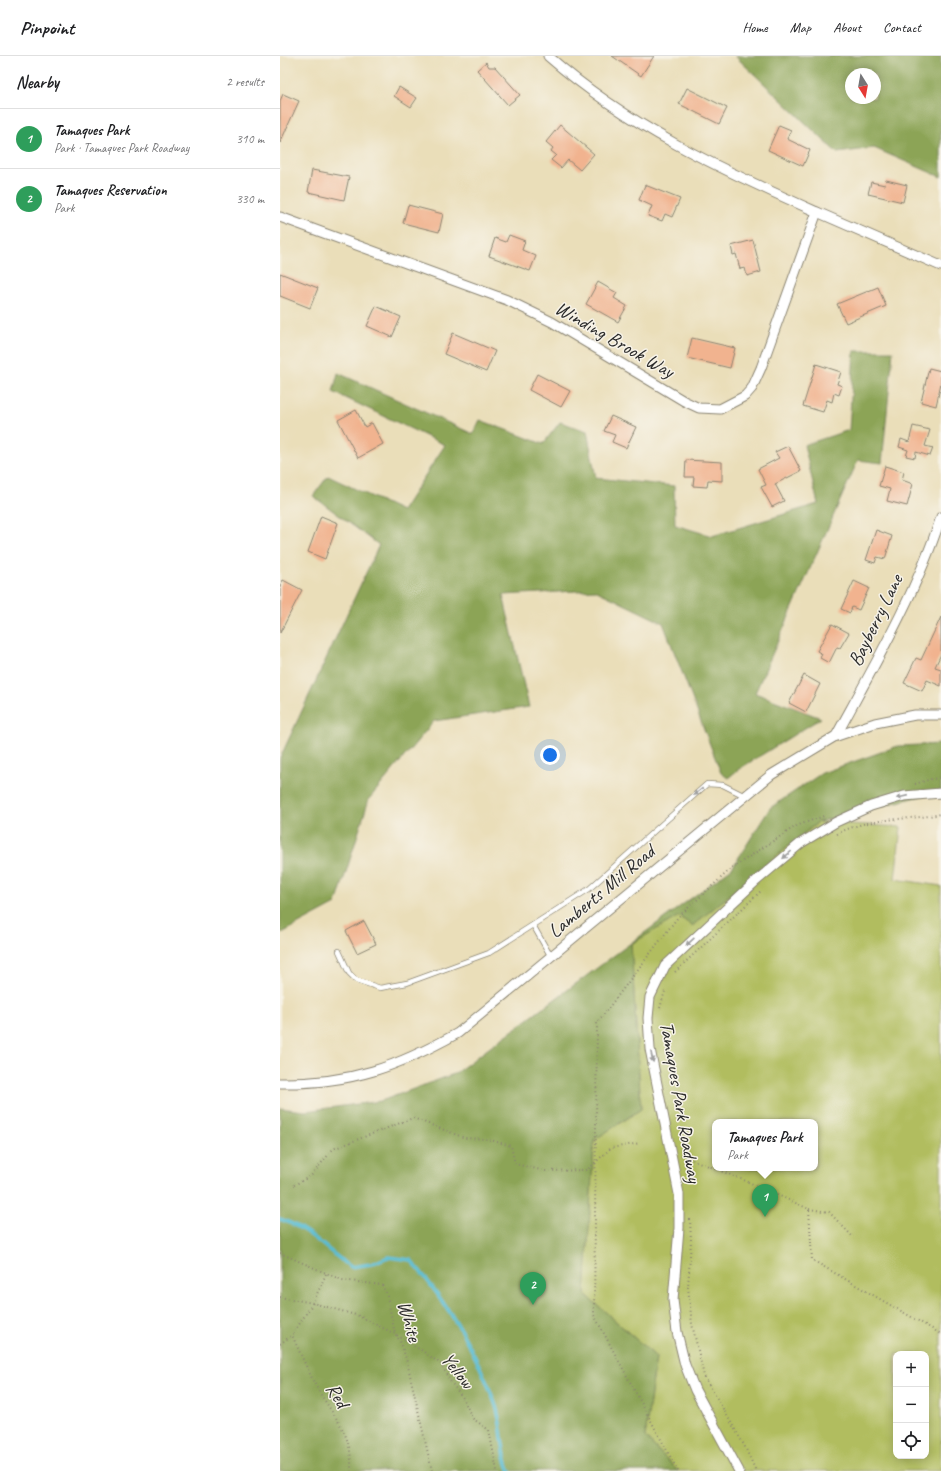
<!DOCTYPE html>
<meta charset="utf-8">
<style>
:root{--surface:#fff;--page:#f2f2f2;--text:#202124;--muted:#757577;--line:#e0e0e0;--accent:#b45309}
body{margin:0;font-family:Caveat,sans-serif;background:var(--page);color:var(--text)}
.controls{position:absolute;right:12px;bottom:12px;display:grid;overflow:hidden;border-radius:8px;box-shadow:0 2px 10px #0003}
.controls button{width:36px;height:36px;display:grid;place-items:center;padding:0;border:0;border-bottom:1px solid var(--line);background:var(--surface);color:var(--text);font:20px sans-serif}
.compass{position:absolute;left:565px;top:12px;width:36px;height:36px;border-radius:50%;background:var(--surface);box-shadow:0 2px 10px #0003;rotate:169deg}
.you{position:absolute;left:270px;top:699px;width:14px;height:14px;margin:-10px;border:3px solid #fff;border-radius:50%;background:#1a73e8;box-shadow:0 0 0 6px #1a73e833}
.badge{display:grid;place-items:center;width:26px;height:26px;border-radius:50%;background:var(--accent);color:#fff;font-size:13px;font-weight:700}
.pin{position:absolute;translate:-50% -33px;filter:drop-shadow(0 1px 2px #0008)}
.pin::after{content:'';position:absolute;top:21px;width:14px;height:12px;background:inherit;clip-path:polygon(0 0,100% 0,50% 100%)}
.popup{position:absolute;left:432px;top:1063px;width:106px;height:52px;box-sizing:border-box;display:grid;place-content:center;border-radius:8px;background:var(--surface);filter:drop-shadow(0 1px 3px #0005);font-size:13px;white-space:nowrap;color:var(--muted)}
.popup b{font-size:15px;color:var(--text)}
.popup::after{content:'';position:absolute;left:50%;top:100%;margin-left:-8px;border:8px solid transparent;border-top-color:var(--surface)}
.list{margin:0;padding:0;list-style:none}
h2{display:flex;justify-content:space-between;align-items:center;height:52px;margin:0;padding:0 16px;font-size:17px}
h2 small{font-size:13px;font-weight:400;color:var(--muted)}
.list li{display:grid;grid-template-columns:26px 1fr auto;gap:12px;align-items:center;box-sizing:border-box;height:60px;padding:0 16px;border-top:1px solid var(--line)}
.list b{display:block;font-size:15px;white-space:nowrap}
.list p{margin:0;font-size:13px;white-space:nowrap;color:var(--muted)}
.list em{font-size:13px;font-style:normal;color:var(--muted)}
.icon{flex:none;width:22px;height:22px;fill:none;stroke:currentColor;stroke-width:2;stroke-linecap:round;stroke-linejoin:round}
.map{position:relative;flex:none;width:661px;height:1415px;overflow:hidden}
header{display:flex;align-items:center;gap:24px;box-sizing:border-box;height:56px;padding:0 20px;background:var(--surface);border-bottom:1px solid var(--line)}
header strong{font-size:19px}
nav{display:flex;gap:22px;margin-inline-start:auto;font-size:14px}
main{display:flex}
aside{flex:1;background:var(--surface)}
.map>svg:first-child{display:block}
</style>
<header>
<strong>Pinpoint</strong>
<nav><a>Home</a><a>Map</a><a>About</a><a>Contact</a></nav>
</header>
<main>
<aside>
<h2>Nearby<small>2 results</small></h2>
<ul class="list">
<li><span class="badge" style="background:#2e9e5b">1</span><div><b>Tamaques Park</b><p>Park · Tamaques Park Roadway</p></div><em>310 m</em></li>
<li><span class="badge" style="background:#2e9e5b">2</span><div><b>Tamaques Reservation</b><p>Park</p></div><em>330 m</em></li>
</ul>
</aside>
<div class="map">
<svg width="661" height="1415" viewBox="0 0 661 1415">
<rect width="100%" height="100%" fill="#f7f3e8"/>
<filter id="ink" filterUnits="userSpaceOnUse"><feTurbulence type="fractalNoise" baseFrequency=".025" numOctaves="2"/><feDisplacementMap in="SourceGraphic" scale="8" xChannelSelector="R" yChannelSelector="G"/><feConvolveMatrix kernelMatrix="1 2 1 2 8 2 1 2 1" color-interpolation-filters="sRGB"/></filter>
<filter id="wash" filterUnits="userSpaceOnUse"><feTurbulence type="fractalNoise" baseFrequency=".012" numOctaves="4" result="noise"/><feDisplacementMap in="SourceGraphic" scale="16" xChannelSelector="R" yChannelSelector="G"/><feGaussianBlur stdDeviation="0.9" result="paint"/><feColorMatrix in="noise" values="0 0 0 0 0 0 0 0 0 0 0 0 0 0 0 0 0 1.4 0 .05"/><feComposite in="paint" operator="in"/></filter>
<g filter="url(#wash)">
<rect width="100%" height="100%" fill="#eadeb9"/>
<!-- green -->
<path fill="#b1bd5f" stroke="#6e7445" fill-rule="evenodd" d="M538,766L621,771L615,823L661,830V1415H398L365,1381L376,1301L305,1238L314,1084L361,1053L351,888L399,860L412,870ZM435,1066H535V1112H435ZM616,1298H646V1400H616Z"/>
<!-- forest -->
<g fill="#8ca456" stroke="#5c6840" fill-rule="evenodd">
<path d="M455,0H661V121L594,92L557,97ZM571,18H595V42H571Z"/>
<path d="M574,295H613L602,407L578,404L475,637L541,662L459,713L448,722L441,717L383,567L315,534L223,539L249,651L154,665L89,743L56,848L0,878V702L99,489L33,440L48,420L122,455L165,389L53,336L58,317L193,378L200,364L263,388L280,366L307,375L316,422L394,430L395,469L432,480L538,448L524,389L569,374Z"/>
<path d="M661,688V735L538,766L412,870L399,860L351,888L361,1053L314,1084L305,1238L376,1301L365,1381L398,1415H0V1052L25,1055L101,1045L174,1018L452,812L490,752L542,717L618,690Z"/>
</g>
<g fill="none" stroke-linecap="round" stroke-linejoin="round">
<!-- stream -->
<path stroke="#57bdd5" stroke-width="3.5" d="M0,1163C30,1173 46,1194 71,1211L91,1208L108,1201L131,1204C167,1247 197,1297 216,1350C223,1371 221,1398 230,1415"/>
</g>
<g id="blocks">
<!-- building -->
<g fill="#f1b38f">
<path d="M332,0H374L361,20Z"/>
<path d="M206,6L209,11H215L240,39L228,49L197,14Z"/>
<path d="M119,31L137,42L131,51L114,40Z"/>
<path d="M407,32L447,52L439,68L399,48Z"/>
<path d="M3,38L19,45L0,87V45Z"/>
<path d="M280,69L314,98L300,114L288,104L281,112L271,104L276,99L271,95L273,92L266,86Z"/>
<path d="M499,69L511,74L507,83L530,94L523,110L488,94Z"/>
<path d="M32,114L69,121L64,144L28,136Z"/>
<path d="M606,124L627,129L623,146L588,138L591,126L605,129Z"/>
<path d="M365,129L400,143L392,161L385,158L382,165L368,160L372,150L359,144Z"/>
<path d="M128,149L163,158L159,176L123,167Z"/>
<path d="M229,179L245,185L242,194L256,200L250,215L209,200L215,182L226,186Z"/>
<path d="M473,184L481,216L467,220L465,212L460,213L456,198L453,199L451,190Z"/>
<path d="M0,217L38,232L30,252L0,240Z"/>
<path d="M318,226L337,237L334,242L347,250L338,266L306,248Z"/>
<path d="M598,231L606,250L566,267L557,248Z"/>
<path d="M96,250L121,261L112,281L87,270Z"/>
<path d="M173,277L215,295L206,316L164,298Z"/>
<path d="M412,282L455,292L450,312L407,302Z"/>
<path d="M536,308L561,316L557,328L562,330L559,339L554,337L552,346L547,344L543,356L523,350Z"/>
<path d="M649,312L661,315V327L656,350L641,346Z"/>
<path d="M257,318L290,335L281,351L249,334Z"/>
<path d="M76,354L85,371L92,367L103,388L78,402L58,364Z"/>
<path d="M331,360L356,371L346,392L332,386L335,379L324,375Z"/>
<path d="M633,370L650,374L645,390L653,392L650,400L636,396L635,402L626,400L628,394L619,391L621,383L629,386Z"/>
<path d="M508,390L521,415L495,428L504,445L492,451L481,431L486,429L478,413L499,402L495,396Z"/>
<path d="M406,404L442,406V425L428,424L427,431L413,430L414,421H405Z"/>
<path d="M605,410L624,416L622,424L633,428L627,450L607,445L610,433L599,430Z"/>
<path d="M41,460L58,467L45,503L28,496Z"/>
<path d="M596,474L612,480L605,503L597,501L595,507L586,504Z"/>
<path d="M3,524L22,534L0,577V530Z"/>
<path d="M574,525L589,532L579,554L572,551L570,557L561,553Z"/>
<path d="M661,561V598L655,611L661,613V630L647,624L642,635L624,627L636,602L641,604Z"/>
<path d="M552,568L569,577L560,592L557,591L549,607L540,602L542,598L537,595Z"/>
<path d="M524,619L540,628L526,656L509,647Z"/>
<path d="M84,865L96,888L77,897L66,875Z"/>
</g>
</g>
</g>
<g filter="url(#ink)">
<use href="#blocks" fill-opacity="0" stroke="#8a8472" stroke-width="1"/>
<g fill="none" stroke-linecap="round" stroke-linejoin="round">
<!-- lane casing -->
<g stroke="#8a8472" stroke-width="6">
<g id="lane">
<path d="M253,869L271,901"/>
<path d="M59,895L69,917L76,924L100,932L127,927L209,897L309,833L427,728L443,729L465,740"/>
</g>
</g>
<!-- street casing -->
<g stroke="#8a8472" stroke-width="11">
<g id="street">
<path d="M537,156L661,210"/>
<path d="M0,161L227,244L272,266L404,345L419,352L440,353L465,340L472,332L481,312L537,156C440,113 349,71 268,0"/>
<path d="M556,680C594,610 636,538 661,461"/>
<path d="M0,1027C71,1028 117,1011 178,977L491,719L554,681L595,667L635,659H661"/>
<path d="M459,1415L415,1334L405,1309L397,1276L393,1244L399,1172V1138L370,993L368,962L370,941L385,910L476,825L521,787L556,766L591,750L624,740L661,737"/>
</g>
</g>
<!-- path -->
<g stroke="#8a8472" stroke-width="2" stroke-dasharray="1 3" stroke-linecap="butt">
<path d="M635,728L651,723L661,722"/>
<path d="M557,778C590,760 626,765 661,758"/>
<path d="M395,916L482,834"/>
<path d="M380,952L385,935"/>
<path d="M401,1099L466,1125L529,1153L532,1204L661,1278"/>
<path d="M14,1129L31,1120L53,1093L133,1062L185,1082L207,1083L231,1090L235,1108L265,1115L307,1114L331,1092L360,1087"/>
<path d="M529,1153L549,1156L572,1180"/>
<path d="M410,1163L411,1185L408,1231L412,1268L424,1320L464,1389L476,1415"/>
<path d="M0,1197L62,1224L102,1229L107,1239L115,1278L121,1287L127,1306L152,1415"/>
<path d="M46,1218L33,1247L12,1279C20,1297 28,1315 37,1332C54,1362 73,1377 71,1415"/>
<path d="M0,1241L33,1247L79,1260L115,1278L141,1294L161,1308L170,1325L183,1342L192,1362L209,1374L217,1415"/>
<path d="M0,1288L12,1279"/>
<path d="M398,1415L314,1259L317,967L398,861L452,812L516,770L544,760"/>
</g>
<!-- lane -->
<use href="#lane" stroke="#fff" stroke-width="4.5"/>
<!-- street -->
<use href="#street" stroke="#fff" stroke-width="9"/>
</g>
<!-- one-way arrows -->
<defs><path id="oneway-solid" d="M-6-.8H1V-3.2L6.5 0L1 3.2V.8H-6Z"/></defs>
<g fill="#a0a0a0">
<use href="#oneway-solid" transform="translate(418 736) rotate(141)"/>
<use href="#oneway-solid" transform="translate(622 741) rotate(167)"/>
<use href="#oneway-solid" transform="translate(507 799) rotate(140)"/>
<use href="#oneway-solid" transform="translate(410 886) rotate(137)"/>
<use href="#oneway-solid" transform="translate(372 1001) rotate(78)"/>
</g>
</g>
<g text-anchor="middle" stroke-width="3" stroke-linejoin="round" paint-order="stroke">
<!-- street labels -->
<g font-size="20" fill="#2b2b2b" stroke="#f7f3e8">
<text transform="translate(335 283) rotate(30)" y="7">Winding Brook Way</text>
<text transform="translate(595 564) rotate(-64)" y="7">Bayberry Lane</text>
<text transform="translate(321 835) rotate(-40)" y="7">Lamberts Mill Road</text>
<text transform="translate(401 1046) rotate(80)" y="7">Tamaques Park Roadway</text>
<text transform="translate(130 1265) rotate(74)" y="7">White</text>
<text transform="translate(178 1314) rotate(52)" y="7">Yellow</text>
<text transform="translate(58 1339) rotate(59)" y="7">Red</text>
</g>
</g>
</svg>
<div class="controls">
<button>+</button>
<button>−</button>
<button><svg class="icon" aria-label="locate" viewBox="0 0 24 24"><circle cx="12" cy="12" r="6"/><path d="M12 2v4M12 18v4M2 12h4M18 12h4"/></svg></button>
</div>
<svg class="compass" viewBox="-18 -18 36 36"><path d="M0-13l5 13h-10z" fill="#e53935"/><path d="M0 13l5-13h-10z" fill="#757577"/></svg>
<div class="you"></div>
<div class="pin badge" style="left:485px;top:1161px;background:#2e9e5b">1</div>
<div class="popup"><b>Tamaques Park</b>Park</div>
<div class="pin badge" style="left:253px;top:1249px;background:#2e9e5b">2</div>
</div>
</main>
